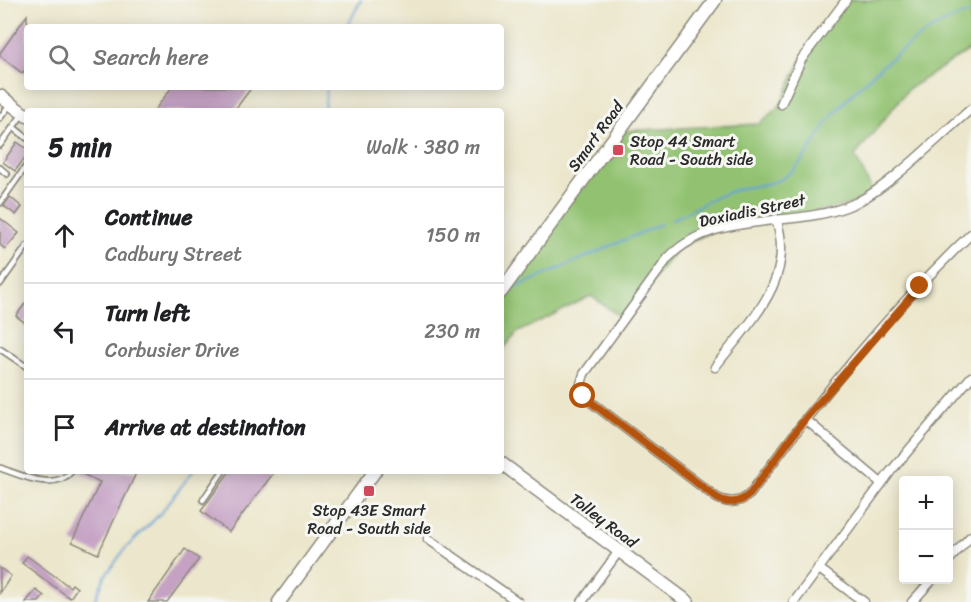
<!DOCTYPE html>
<meta charset="utf-8">
<style>
:root{--surface:#fff;--page:#f6f6f6;--text:#202124;--muted:#757577;--line:#e0e0e0}
body{margin:0;font-family:Sriracha,sans-serif;background:var(--page);color:var(--text)}
.controls{position:absolute;right:18px;bottom:18px;display:grid;overflow:hidden;border-radius:6px;box-shadow:0 3px 15px #0003}
.controls button{width:54px;height:54px;display:grid;place-items:center;padding:0;border:0;border-bottom:2px solid var(--line);background:var(--surface);color:var(--text);font:30px sans-serif}
.stop{position:absolute;width:18px;height:18px;margin:-14px;border:4px solid #b45309;border-radius:50%;background:#fff}
.stop.end{background:#b45309;border-color:#fff;box-shadow:0 2px 6px #0008}
.list{margin:0;padding:0;list-style:none}
h2{display:flex;justify-content:space-between;align-items:center;height:78px;margin:0;padding:0 24px;font-size:26px}
h2 small{font-size:20px;font-weight:400;color:var(--muted)}
.list li{display:grid;grid-template-columns:39px 1fr auto;gap:18px;align-items:center;box-sizing:border-box;height:96px;padding:0 24px;border-top:2px solid var(--line)}
.list b{display:block;font-size:22px;white-space:nowrap}
.list p{margin:0;font-size:20px;white-space:nowrap;color:var(--muted)}
.list em{font-size:20px;font-style:normal;color:var(--muted)}
.icon{flex:none;width:33px;height:33px;fill:none;stroke:currentColor;stroke-width:2;stroke-linecap:round;stroke-linejoin:round}
.map{position:relative;flex:none;width:971px;height:602px;overflow:hidden}
.search{position:absolute;background:var(--surface);box-shadow:0 3px 15px #0003;left:24px;top:24px;width:480px;height:66px;display:flex;align-items:center;gap:15px;box-sizing:border-box;padding:0 21px;border-radius:6px;color:var(--muted);font-size:22px}
.panel{position:absolute;background:var(--surface);box-shadow:0 3px 15px #0003;left:24px;top:108px;width:480px;height:366px;border-radius:6px}
.map>svg:first-child{display:block}
</style>
<div class="map">
<svg width="971" height="602" viewBox="0 0 971 602">
<rect width="100%" height="100%" fill="#f6f6f2"/>
<filter id="ink" filterUnits="userSpaceOnUse"><feTurbulence type="fractalNoise" baseFrequency=".0167" numOctaves="2"/><feDisplacementMap in="SourceGraphic" scale="12" xChannelSelector="R" yChannelSelector="G"/><feConvolveMatrix kernelMatrix="1 2 1 2 8 2 1 2 1" color-interpolation-filters="sRGB"/></filter>
<filter id="wash" filterUnits="userSpaceOnUse"><feTurbulence type="fractalNoise" baseFrequency=".008" numOctaves="4" result="noise"/><feDisplacementMap in="SourceGraphic" scale="24" xChannelSelector="R" yChannelSelector="G"/><feGaussianBlur stdDeviation="1.35" result="paint"/><feColorMatrix in="noise" values="0 0 0 0 0 0 0 0 0 0 0 0 0 0 0 0 0 1.4 0 .05"/><feComposite in="paint" operator="in"/></filter>
<g filter="url(#wash)">
<rect width="100%" height="100%" fill="#ece7cc"/>
<!-- green -->
<path fill="#92c271" stroke="#5e764e" stroke-width="1.5" d="M846,0H971V49L908,89L855,156L873,192L849,205L714,230L677,249L623,319L591,296L518,332L501,352V292L619,131L759,124L781,104L801,60Z"/>
<g fill="none" stroke-linecap="round" stroke-linejoin="round">
<!-- stream -->
<g stroke="#659fd5" stroke-width="2">
<path d="M347,27L361,0"/>
<path d="M324,111L327,87"/>
<path d="M671,220C691,211 711,198 732,191C748,185 766,187 781,179C804,166 815,139 830,119C858,83 926,22 971,13"/>
<path d="M510,290L661,224"/>
<path d="M94,602L105,576L125,549L160,514L193,471"/>
</g>
</g>
<g id="blocks">
<!-- building -->
<g fill="#c5a1c4">
<path d="M27,15V21L35,27H27V73L24,71L22,73L0,56V53Z"/>
<path d="M172,87H252L234,111H154Z"/>
<path d="M17,142L27,149V155L15,171L3,162Z"/>
<path d="M10,197L22,207L16,215L4,206Z"/>
<path d="M0,218L19,233L5,249L0,245Z"/>
<path d="M27,301V324L16,316Z"/>
<path d="M76,471H137L98,554L72,542L100,482Z"/>
<path d="M230,471H275L229,532L201,511Z"/>
<path d="M185,549L199,559L167,602H148Z"/>
<path d="M27,556L70,587L72,584L77,588L70,598L22,563Z"/>
<path d="M0,568L11,576L0,593Z"/>
<path d="M36,590L44,596L39,602H26Z"/>
</g>
</g>
</g>
<g filter="url(#ink)">
<use href="#blocks" fill-opacity="0" stroke="#8c897c" stroke-width="1.5"/>
<g fill="none" stroke-linecap="round" stroke-linejoin="round">
<!-- service casing -->
<g stroke="#8c897c" stroke-width="8">
<g id="service">
<path d="M0,118L9,106"/>
<path d="M13,127L27,138"/>
<path d="M0,145L22,115"/>
<path d="M0,168L7,174"/>
<path d="M0,203L27,165"/>
<path d="M0,284L27,246"/>
<path d="M0,349L27,367"/>
<path d="M0,468C21,475 54,492 72,471"/>
<path d="M203,500L223,471"/>
</g>
</g>
<!-- minor casing -->
<g stroke="#8c897c" stroke-width="11">
<g id="minor">
<path d="M781,104L801,60L846,0"/>
<path d="M971,109C939,136 889,188 853,204C795,230 716,208 668,258L584,374L580,387L583,396L717,498C729,504 740,503 750,494C816,402 889,312 971,234"/>
<path d="M715,367C749,322 797,280 776,219"/>
<path d="M805,419L881,483"/>
<path d="M428,539L518,602"/>
<path d="M948,561L971,536"/>
<path d="M818,568L864,602"/>
<path d="M582,602L619,551"/>
<path d="M794,602L891,471L971,377"/>
<path d="M912,602L932,580"/>
</g>
</g>
<!-- secondary casing -->
<g stroke="#8c897c" stroke-width="15">
<g id="secondary">
<path d="M0,96L27,116"/>
<path d="M501,292L715,0"/>
<path d="M501,463L688,602"/>
<path d="M279,602L375,471"/>
</g>
</g>
<!-- service -->
<use href="#service" stroke="#fff" stroke-width="4.5"/>
<!-- minor -->
<use href="#minor" stroke="#fff" stroke-width="8"/>
<!-- secondary -->
<use href="#secondary" stroke="#fff" stroke-width="12"/>
</g>
</g>
<g fill="none" stroke-linecap="round" stroke-linejoin="round" filter="url(#ink)">
<!-- route -->
<path stroke="#b45309" stroke-width="8" d="M583,396L717,498C729,505 740,503 750,494L805,419L920,286"/>
</g>
<!-- markers -->
<g fill="#d1495b" stroke="#f6f6f2" stroke-width="2">
<rect x="612" y="144" width="12" height="12" rx="3"/>
<rect x="363" y="485" width="12" height="12" rx="3"/>
</g>
<g text-anchor="middle" stroke-width="6" stroke-linejoin="round" paint-order="stroke">
<!-- street labels -->
<g font-size="16" fill="#2b2b2b" stroke="#f6f6f2">
<text transform="translate(595 136) rotate(-54)" y="6">Smart Road</text>
<text transform="translate(752 210) rotate(-12)" y="6">Doxiadis Street</text>
<text transform="translate(604 520) rotate(37)" y="6">Tolley Road</text>
</g>
<!-- poi labels -->
<g font-size="16" fill="#2b2b2b" stroke="#f6f6f2" text-anchor="start">
<text x="630" y="147">Stop 44 Smart<tspan x="630" dy="18">Road - South side</tspan></text>
<text x="369" y="516" text-anchor="middle">Stop 43E Smart<tspan x="369" dy="18">Road - South side</tspan></text>
</g>
</g>
</svg>
<div class="controls">
<button>+</button>
<button>−</button>
</div>
<div class="stop" style="left:583px;top:396px"></div>
<div class="stop end" style="left:920px;top:286px"></div>
<div class="search"><svg class="icon" aria-label="search" viewBox="0 0 24 24"><circle cx="10" cy="10" r="6"/><path d="M15 15l6 6"/></svg>Search here</div>
<section class="panel">
<h2>5 min<small>Walk · 380 m</small></h2>
<ul class="list">
<li><svg class="icon" aria-label="ahead" viewBox="0 0 24 24"><path d="M12 20V5M6 11l6-6 6 6"/></svg><div><b>Continue</b><p>Cadbury Street</p></div><em>150 m</em></li>
<li><svg class="icon" aria-label="left" viewBox="0 0 24 24"><path d="M17 20v-9H6M10 6l-5 5 5 5"/></svg><div><b>Turn left</b><p>Corbusier Drive</p></div><em>230 m</em></li>
<li><svg class="icon" aria-label="arrive" viewBox="0 0 24 24"><path d="M6 21V4h12l-3 4 3 4H6"/></svg><div><b>Arrive at destination</b></div></li>
</ul>
</section>
</div>
